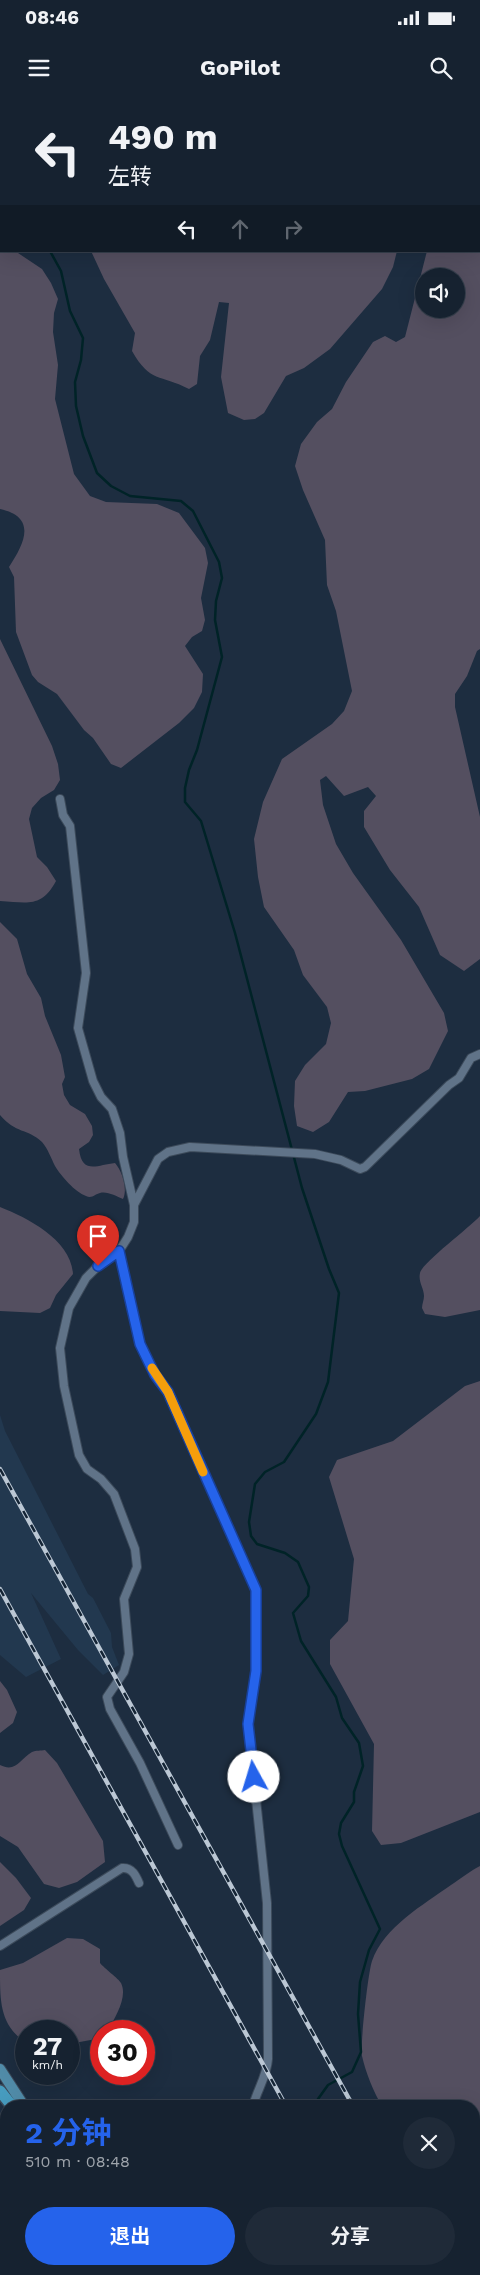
<!DOCTYPE html>
<html lang="zh">
<head>
<meta charset="utf-8">
<style>
  :root { --surface:#162230; --page:#1f2a38; --text:#f1f3f6; --muted:#9ea4ab; --line:#353f4c; --accent:#2563eb }
  body { margin:0; font-family:"Work Sans","Noto Sans SC",sans-serif; background:var(--page); color:var(--text); height:100vh; display:flex; flex-direction:column; font-size:19px; white-space:nowrap }
  * { box-sizing:border-box; margin:0 }
  p { font-size:16px; color:var(--muted) }
  .icon { flex:none; width:28px; height:28px; fill:none; stroke:currentColor; stroke-width:2; stroke-linecap:round; stroke-linejoin:round }
  .map { position:relative; flex:1; overflow:hidden }
  .details { position:absolute; left:0px; top:2000px; width:480px; height:175px; display:flex; flex-direction:column; background:var(--surface); border-radius:20px 20px 0 0; box-shadow:0 5px 20px #0002,0 0 0 1px var(--line) }
  .details>* { flex:none }
  .guide { position:absolute; left:0px; top:0px; width:480px; height:152px; box-shadow:0 5px 20px #0002,0 0 0 1px var(--line); background:#162230; color:var(--text); overflow:hidden }
  .buttons { position:absolute; left:415px; top:168px; display:grid; gap:10px }
  .buttons a { display:grid; place-items:center; width:50px; height:50px; border-radius:50%; background:var(--surface); box-shadow:0 5px 20px #0002,0 0 0 1px var(--line); font-size:25px }
  .speed { position:absolute; left:15px; top:1920px; display:flex; gap:10px; font-size:25px; font-weight:700; text-align:center }
  .speed>* { display:grid; place-content:center; width:65px; height:65px; border-radius:50%; background:var(--surface); box-shadow:0 5px 20px #0002,0 0 0 1px var(--line); line-height:1 }
  .speed small { font-size:12px; font-weight:400 }
  .speed .limit { border:8px solid #d22; background:#fff; color:#111 }
  .pin { position:absolute; display:grid; place-items:center; width:42px; height:42px; color:#fff; margin:-51px -21px; border-radius:50% 50% 50% 0; rotate:-45deg; box-shadow:0 0 5px #0007 }
  .pin .icon { rotate:45deg }
  .me { position:absolute; width:55px; margin:-28px; rotate:354deg; stroke-linejoin:round; filter:drop-shadow(0 0 4px #0008) }
  .turn { display:flex; align-items:center; gap:18px; height:105px; padding:0 25px; font-size:22px }
  .turn .icon { width:65px; height:65px; stroke-width:2.5 }
  .turn b { display:block; font-size:35px; line-height:42px }
  .lanes { display:flex; align-items:center; height:48px; padding:0 25px; background:#0003; justify-content:center; gap:25px; direction:ltr }
  .lanes .off { opacity:.35 }
  .round { display:grid; place-items:center; flex:none; width:52px; height:52px; border-radius:26px; background:var(--page) }
  .overview { display:flex; align-items:center; justify-content:space-between; height:85px; padding:0 25px }
  h1 { font-size:30px; font-weight:700; line-height:38px; color:var(--accent) }
  .action { display:flex; gap:10px; margin-top:auto; padding:10px 25px }
  .action a { flex:1; height:58px; border-radius:30px; background:var(--accent); color:#fff; font-size:20px; font-weight:700; line-height:58px; text-align:center }
  .action a+a { background:var(--page); color:var(--text) }
  .status { display:flex; justify-content:space-between; align-items:center; height:35px; padding:0 25px; background:var(--surface); direction:ltr }
  .status svg { height:14px; fill:currentColor }
  header { display:flex; justify-content:space-between; align-items:center; height:65px; padding:0 25px; background:var(--surface); font-size:22px; font-weight:700 }
  .map>svg:first-child { display:block }
</style>
</head>
<body>
<div class="status"><b>08:46</b><svg viewBox="0 0 49 12"><path d="M0 12V9h3v3zM5 12V6h3v6zM10 12V3h3v9zM15 12V0h3v12zM26 1h20v11H26zM47 4h2v5h-2z"/></svg></div>
<header><svg class="icon" aria-label="menu" viewBox="0 0 24 24"><path d="M4 6h16M4 12h16M4 18h16"/></svg>GoPilot<svg class="icon" aria-label="search" viewBox="0 0 24 24"><circle cx="10" cy="10" r="6"/><path d="M15 15l6 6"/></svg></header>
<div class="map">
<svg width="480" height="2175" viewBox="0 0 480 2175">
  <rect width="100%" height="100%" fill="#1d2d40"/>
  <!-- built -->
  <path fill="#22384f" d="M0,1315l5,16 83,163 5,4 18,35 1,14 7,18 -16,10 -25,-25 -47,-57 30,66 -35,18 -26,-22z"/>
  <!-- green -->
  <path fill="#544f60" fill-rule="evenodd" d="M472,0h8v549l-3,2 -10,25 -12,18v13l25,110v142l-16,12 -24,-16 -21,-48 -29,-37 -26,-43v-16l12,-15 -8,-9 -24,9 -18,-20 -6,4 3,25 13,39 17,29 48,67 43,73 4,18 -19,38 -17,10 -47,12 -17,1 -19,30 -16,10 -16,-6 -3,-20 1,-25 10,-16 21,-21 5,-21 -4,-16 -24,-32 -9,-25 -30,-43 -6,-30 -4,-38 9,-37 19,-43 50,-35 12,-13 8,-20 -16,-80 -9,-26 -2,-45 -22,-50 -8,-24 6,-22 16,-22 15,-13 14,-27 27,-40 12,-6 11,6 9,-5 22,-86h52v-150zM424,176h32v33h-32z
    M0,132l1,19h14l27,18 9,14 7,16 -4,14 -1,19 5,33 -3,34 19,75 16,22 16,6 51,2 22,9 26,35 3,15 -7,35 4,22 -3,11 -10,6 -7,9 18,28 -1,18 -8,16 -15,15 -58,45 -10,-4 -18,-26 -9,-8 -27,-36 -19,-12 -6,-7 -16,-43 -2,-55 -5,-10c16,-24 28,-50 -9,-58z
    M91,151h306l-4,16 -11,22 -52,60 -26,19 -18,8 -22,37 -9,6 -11,1 -16,-7 -7,-36 8,-74 -10,-1 -9,38 -10,16 -3,28 -8,5c-29,-15 -39,-6 -57,-38l3,-18 -31,-54z
    M0,539l52,107 6,18 2,16 -6,10 -13,8 -9,10 -3,11 8,38 10,10 9,14c-15,28 -30,21 -56,20z
    M0,822l17,17 10,35 14,24 4,18 16,39 4,22 -3,7 2,11 6,10 15,9 7,12 1,9 -4,7 -10,7c3,26 18,16 36,14 7,8 13,26 8,36 -7,-3 -16,-8 -23,-6 -5,1 -8,6 -14,3 -11,-4 -25,-20 -31,-30 -4,-8 -7,-17 -13,-24 -15,-14 -26,-8 -42,-27z
    M0,1107c28,11 71,33 73,67l-17,21 -6,13 -10,5 -40,-2z
    M480,1116v94l-35,7 -20,-3 -3,-6c0,-4 2,-8 2,-12 0,-8 -6,-14 -4,-23 2,-10 49,-45 60,-57z
    M480,1281v431l-79,31 -20,2 -9,-14 2,-87 -44,-80v-24l18,-19 6,-62 -25,-82 8,-17 56,-19 72,-55z
    M0,1581l7,9 10,22 -4,11 -13,10z
    M45,1650l12,13 46,78 2,21 -28,20 -18,6 -15,-4 -26,-37 -18,-11v-71c16,8 20,-6 32,-13 4,-2 9,-1 13,-2z
    M0,1762l16,16 15,20 -7,12 -24,16z
    M480,1766v351l-6,-5v-106h-92c-9,-15 -16,-33 -20,-50 -2,-11 6,-83 10,-95 12,-34 51,-56 79,-76 9,-6 19,-14 29,-19z
    M67,1838l16,1 17,10v14c4,5 19,16 21,20 7,14 -6,34 -12,46l-8,2v4l-5,4 -27,5v-13h-43v12c-26,-18 -26,-41 -26,-73l23,-7z
    M0,2055l6,14v100h24l3,6h-33z"/>
  <g fill="none" stroke-linecap="round" stroke-linejoin="round">
    <!-- stream -->
    <path stroke="#002327" stroke-width="2.5" d="M42,0l1,1
      M50,151l11,20 9,40 13,27 -2,22 -6,22 1,24 7,30 14,37 14,13 19,10 51,5 12,10 26,51 3,16 -6,23 -1,19 7,37 -25,93 -8,20 -4,18v14l16,19 34,112 67,255 27,81 10,24 -11,89 -12,32 -32,48 -19,10 -10,12 -6,38 2,14 6,8 28,9 13,9 11,25 -1,9 -15,17 8,28 35,56 6,21 17,25 4,23 -9,26v10l-13,21 -2,11 3,12 38,83 -11,21 -9,32 -2,32 3,38 -9,20 -24,13 -10,14 4,7
      M275,2175v-6"/>
    <!-- minor casing -->
    <g stroke="#3c4a5a" stroke-width="10">
      <path id="minor" d="M60,699l3,16 7,11 16,147 -8,55 15,53 8,16 11,12 8,24 3,24 11,48
        M119,1151l21,93 15,31 13,17 88,198v81l-8,53 19,179 1,156c-1,17 -11,31 -15,47
        M178,1745l-38,-82 -30,-54 -3,-12 17,-25 5,-18 -5,-55 13,-32 -2,-18 -21,-55 -13,-15 -14,-10 -8,-14 -15,-69 -4,-38 9,-40 17,-30 12,-12 21,-15 9,-14 6,-15v-17l24,-46 10,-7 22,-5 125,7 26,6 19,9 5,-2 84,-82 10,-7 12,-20 9,-4
        M0,1846l122,-78c10,-1 14,8 17,15
        M215,2175l1,-6"/>
    </g>
    <!-- major casing -->
    <g stroke="#3c4a5a" stroke-width="12">
      <path id="major" d="M0,1969l24,37
        M130,2169l3,6"/>
    </g>
    <!-- highway casing -->
    <g stroke="#3c4a5a" stroke-width="14">
      <path id="highway" d="M0,1991l12,15
        M0,2021l6,9
        M79,2169l2,6
        M97,2169l1,6"/>
    </g>
    <!-- minor -->
    <use href="#minor" stroke="#607388" stroke-width="8"/>
    <!-- major -->
    <use href="#major" stroke="#518ca9" stroke-width="10"/>
    <!-- highway -->
    <use href="#highway" stroke="#479cbf" stroke-width="11"/>
    <!-- rail casing -->
    <g stroke="#bbc7d4" stroke-width="4.5">
      <path id="rail" d="M0,1369l353,637
        M0,1489l286,517
        M370,2169l4,6
        M432,2169l3,6
        M441,2169l3,6"/>
    </g>
    <!-- rail -->
    <use href="#rail" stroke="#142435" stroke-width="2.5" stroke-dasharray="8" stroke-linecap="butt"/>
  </g>
  <g fill="none" stroke-linecap="round" stroke-linejoin="round">
    <!-- route casing -->
    <g stroke="#184099" stroke-width="12">
      <path id="route" d="M98,1166l21,-15 21,93 15,31 13,17 88,198v81l-8,53 6,53"/>
    </g>
    <!-- route -->
    <use href="#route" stroke="#2563eb" stroke-width="9"/>
    <!-- slow -->
    <path stroke="#f59e0b" stroke-width="9" d="M152,1268l16,24 35,80"/>
  </g>
</svg>
<div class="buttons">
<a><svg class="icon" aria-label="sound" viewBox="0 0 24 24"><path d="M4 9h4l5-4v14l-5-4H4zM17 9q2 3 0 6"/></svg></a>
</div>
<div class="speed"><div>27<small>km/h</small></div><div class="limit">30</div></div>
<div class="pin" style="left:98px;top:1166px;background:#d93025"><svg class="icon" aria-label="arrive" viewBox="0 0 24 24"><path d="M6 21V4h12l-3 4 3 4H6"/></svg></div>
<svg class="me" style="left:254px;top:1677px" viewBox="-20 -20 40 40"><circle r="19" fill="#fff"/><path d="M0-13L10 11 0 6-10 11z" fill="#2563eb"/></svg>
<div class="guide">
<div class="turn"><svg class="icon" aria-label="left" viewBox="0 0 24 24"><path d="M17 20v-9H6M10 6l-5 5 5 5"/></svg><div><b>490 m</b>左转</div></div>
<div class="lanes"><svg class="icon" aria-label="left" viewBox="0 0 24 24"><path d="M17 20v-9H6M10 6l-5 5 5 5"/></svg><svg class="icon off" aria-label="ahead" viewBox="0 0 24 24"><path d="M12 20V5M6 11l6-6 6 6"/></svg><svg class="icon off" aria-label="right" viewBox="0 0 24 24"><path d="M7 20v-9h11M14 6l5 5-5 5"/></svg></div>
</div>
<section class="details">
<div class="overview"><div><h1>2 分钟</h1><p>510 m · 08:48</p></div><a class="round"><svg class="icon" aria-label="close" viewBox="0 0 24 24"><path d="M6 6l12 12M18 6L6 18"/></svg></a></div>
<div class="action"><a>退出</a><a>分享</a></div>
</section>
</div>
</body>
</html>
